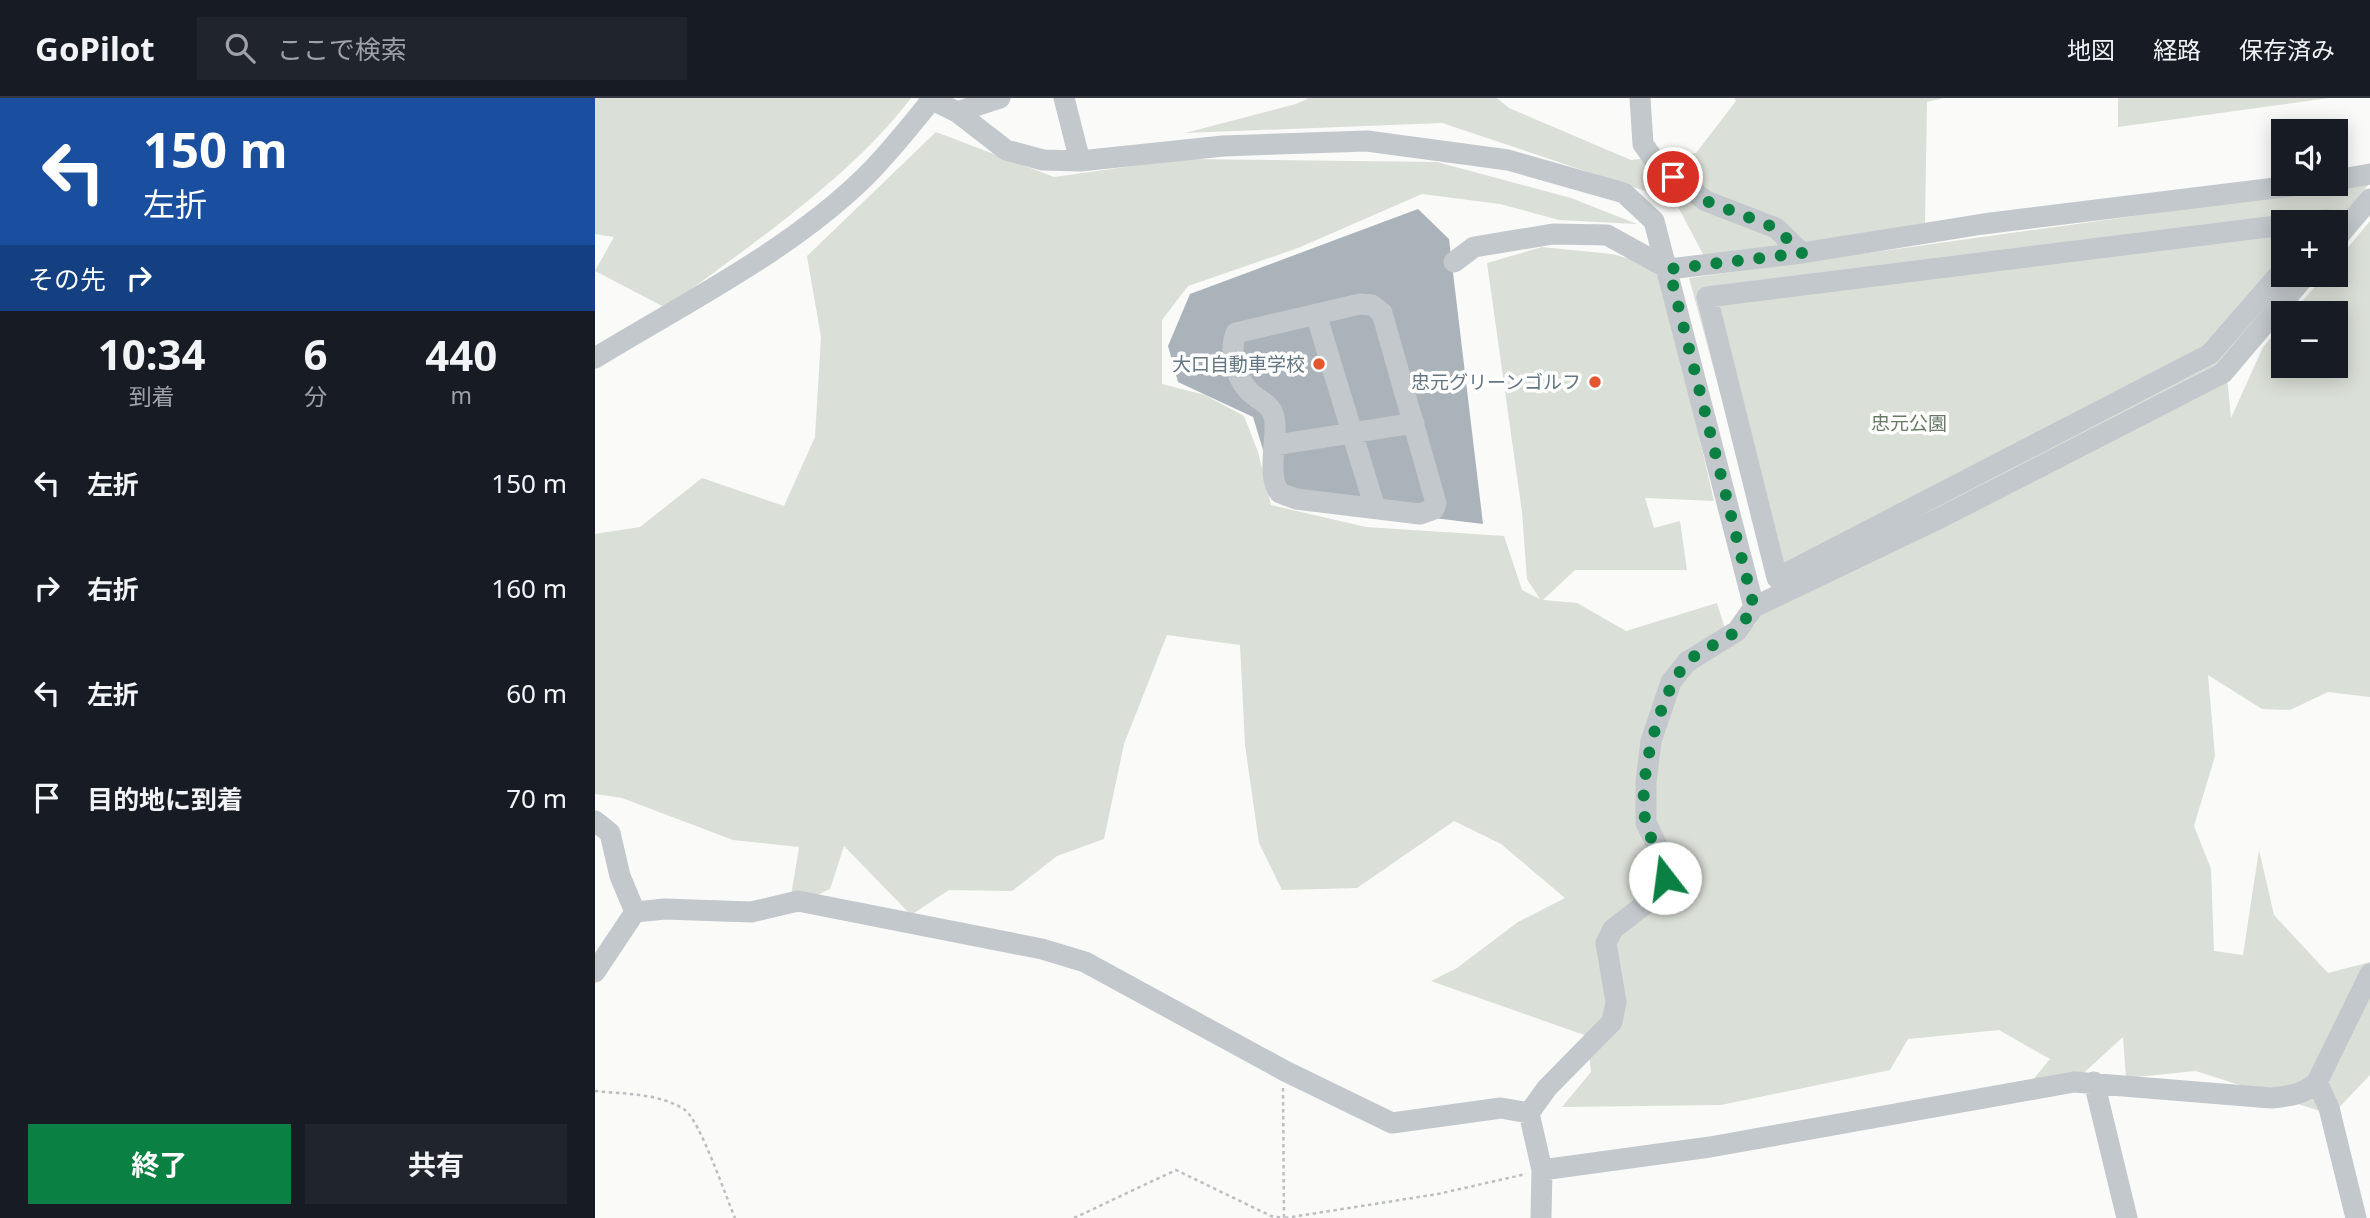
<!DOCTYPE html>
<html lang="ja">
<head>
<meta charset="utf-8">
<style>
  :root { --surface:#171b24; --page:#20242c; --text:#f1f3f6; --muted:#9ea1a6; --line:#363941; --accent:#0b8043 }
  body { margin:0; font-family:"Noto Sans","Noto Sans JP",sans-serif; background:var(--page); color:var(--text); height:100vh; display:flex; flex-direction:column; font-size:26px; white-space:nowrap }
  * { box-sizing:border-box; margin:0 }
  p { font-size:23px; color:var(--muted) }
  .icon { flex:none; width:38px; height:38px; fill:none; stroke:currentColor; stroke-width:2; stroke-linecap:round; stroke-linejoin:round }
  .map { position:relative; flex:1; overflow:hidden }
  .side { display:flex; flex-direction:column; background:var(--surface); width:595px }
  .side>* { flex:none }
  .top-card { background:#1a4fa0; color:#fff; overflow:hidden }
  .tools { position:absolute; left:1676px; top:21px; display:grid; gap:14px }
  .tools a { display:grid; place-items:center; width:77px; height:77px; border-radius:0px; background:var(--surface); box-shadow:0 4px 18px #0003; font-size:35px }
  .pin { position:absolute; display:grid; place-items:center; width:60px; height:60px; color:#fff; margin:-30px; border:4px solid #fff; border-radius:50%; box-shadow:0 2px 7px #0007 }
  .me { position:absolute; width:77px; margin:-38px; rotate:345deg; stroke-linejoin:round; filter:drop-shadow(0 0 5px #0008) }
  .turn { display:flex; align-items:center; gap:24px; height:147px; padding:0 28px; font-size:32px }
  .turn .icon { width:91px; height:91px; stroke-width:2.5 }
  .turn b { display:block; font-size:49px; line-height:60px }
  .then { display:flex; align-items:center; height:66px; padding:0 28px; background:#0003; gap:14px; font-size:26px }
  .eta { display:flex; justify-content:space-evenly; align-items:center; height:119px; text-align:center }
  .eta b { font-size:42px; font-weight:700; line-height:49px }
  .action { display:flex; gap:14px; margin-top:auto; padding:14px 28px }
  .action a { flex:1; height:80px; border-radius:0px; background:var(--accent); color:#fff; font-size:28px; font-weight:700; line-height:80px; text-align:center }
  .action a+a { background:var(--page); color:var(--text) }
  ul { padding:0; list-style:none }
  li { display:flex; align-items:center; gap:21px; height:105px; padding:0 28px }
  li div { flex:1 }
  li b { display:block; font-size:26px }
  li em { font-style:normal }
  header { display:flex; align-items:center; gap:42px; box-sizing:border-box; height:98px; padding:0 35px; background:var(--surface); border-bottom:2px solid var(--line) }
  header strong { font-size:33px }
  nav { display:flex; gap:38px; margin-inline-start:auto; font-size:24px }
  .search { width:490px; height:63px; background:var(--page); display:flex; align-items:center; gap:18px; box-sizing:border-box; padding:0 24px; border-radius:0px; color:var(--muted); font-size:26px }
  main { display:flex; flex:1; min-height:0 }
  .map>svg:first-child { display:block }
</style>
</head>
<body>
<header>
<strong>GoPilot</strong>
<div class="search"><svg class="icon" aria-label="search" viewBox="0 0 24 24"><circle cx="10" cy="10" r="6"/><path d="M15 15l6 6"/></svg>ここで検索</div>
<nav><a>地図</a><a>経路</a><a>保存済み</a></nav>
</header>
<main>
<section class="side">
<div class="top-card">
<div class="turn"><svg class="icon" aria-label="left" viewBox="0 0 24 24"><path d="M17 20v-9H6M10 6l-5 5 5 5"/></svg><div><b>150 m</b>左折</div></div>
<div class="then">その先<svg class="icon" aria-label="right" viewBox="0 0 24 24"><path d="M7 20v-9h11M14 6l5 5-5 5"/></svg></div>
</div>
<div class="eta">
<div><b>10:34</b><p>到着</p></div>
<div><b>6</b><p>分</p></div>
<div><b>440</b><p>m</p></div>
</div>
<ul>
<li><svg class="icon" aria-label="left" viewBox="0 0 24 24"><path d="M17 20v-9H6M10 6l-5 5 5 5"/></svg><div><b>左折</b></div><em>150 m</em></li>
<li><svg class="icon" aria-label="right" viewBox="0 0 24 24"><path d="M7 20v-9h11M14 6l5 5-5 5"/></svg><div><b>右折</b></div><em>160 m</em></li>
<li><svg class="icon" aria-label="left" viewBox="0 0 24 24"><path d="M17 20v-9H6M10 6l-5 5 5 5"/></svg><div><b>左折</b></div><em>60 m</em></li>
<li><svg class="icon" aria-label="arrive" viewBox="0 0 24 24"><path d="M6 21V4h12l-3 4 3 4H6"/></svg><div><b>目的地に到着</b></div><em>70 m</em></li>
</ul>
<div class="action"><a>終了</a><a>共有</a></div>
</section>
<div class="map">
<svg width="1775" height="1120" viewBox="0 0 1775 1120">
  <rect width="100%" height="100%" fill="#fafaf8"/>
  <!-- green -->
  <path fill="#dadfd7" d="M0,0h316c-61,81 -164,149 -245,210l-71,-37 19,-34 -19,-3z
    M714,0h188l12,10 122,52 65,-7 40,-52 -2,-3h210l-17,4 -2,123 -219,35 -31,-59 -233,-78 -257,10 111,-29z
    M1523,0h211l-211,29z
    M341,34l118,45 129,-18 254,3 134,36 66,26 -78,-4 -59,-16 -78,-10 -124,54 -110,38 -26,34v64l43,11 39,21 14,36 13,53 95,22 138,9 18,54 18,9 -13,-20 -5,-67 -35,-249 55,-16 70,7 48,13 54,234 -69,-3 9,30 26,-7 7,49h-112l-32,30 34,3 49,28 91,-28 11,36 27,-14 17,-42 -83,-305 681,-95 -34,41 -52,-2v53h9l-68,80 6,63 32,-71 21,-24v43h52v-53h-44l33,-38h11v-13l34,-41v476l-42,-5 -38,18 -28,-1 -54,-34 7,81 -21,70 17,43 3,82 29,4 16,-105 15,65 54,58 42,-11v113l-38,40 -136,-44 -70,7 -3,-41 -46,42 -50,8 23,-28 -51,-29 -91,9 -18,31 -169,35 -159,2 29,-35 -4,-36 -156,-55 26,-13 61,-46 47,-24 -64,-54 -47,-23 -97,67 -75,2 -23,-47 -14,-98 -5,-100 -73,-10 -43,109 -20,95 -47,17 -45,35 -63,-1 -38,25 -67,-69 -14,43 -41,19 10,-61 -66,-7 -111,-42 -27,-4v-260l45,-7 62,-49 82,28 31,-69 6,-100 -14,-81z"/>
  <!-- building -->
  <path fill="#aab3b9" d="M823,111l31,30 34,285 -205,-25 -25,-82 -75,-35 -10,-36 22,-52z"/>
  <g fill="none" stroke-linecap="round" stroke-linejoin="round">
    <!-- path -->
    <path stroke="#bbbfc2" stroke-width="2.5" stroke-dasharray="3.5 3.5" stroke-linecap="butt" d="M688,990l1,130
      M0,993c28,3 65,2 90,19 15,11 41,87 50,108
      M479,1120l102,-48 95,46 12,2
      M690,1120l153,-24 88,-20"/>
    <!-- minor -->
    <path stroke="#c3c8cc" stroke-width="21" d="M334,0l28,14 49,38 37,10 37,1 143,-15 144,-5 141,19 116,33 30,28 100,386
      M469,0l16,63
      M1045,0l3,46 14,20 49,37 70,27 26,25
      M362,14l43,-14
      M1741,82l34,-6
      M1710,124l22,-2 -3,2
      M1689,127l-577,72 70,281 433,-224 74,-85
      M1741,141l34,-40
      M859,164l20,-15 79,-13 54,1 62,34 133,-16 181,-29 324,-40
      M765,206l12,1 10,8 54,190 -2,6 -14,5 -124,-15 -16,-6c-13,-15 -4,-49 -5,-69 -1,-22 -16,-21 -28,-35 -12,-14 -18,-39 -11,-56z
      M721,216l59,194
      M0,260c90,-55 196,-108 271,-182 24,-24 46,-52 67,-78
      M681,347l138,-22
      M0,723l15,12 10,43 15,36
      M40,814l30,-3 86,3 47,-11 244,48 43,13 200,109 107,52 109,-15 28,5
      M0,874l40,-60
      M1499,984l33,136
      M1722,984l12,26 27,110
      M947,1072l168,-23 364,-65 197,16c18,-2 32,-3 46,-16l53,-108
      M946,1120l1,-48 -13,-57 18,-25 65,-66 4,-20 -10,-59 7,-14 48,-37 4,-14 -1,-19 -18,-36v-41l5,-41 20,-59 16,-20 50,-31 17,-24 188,-90 281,-144 83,-98"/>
  </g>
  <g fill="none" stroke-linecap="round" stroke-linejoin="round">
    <!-- route -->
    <path stroke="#0b8043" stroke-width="12" stroke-dasharray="0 21.6" d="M1070,780c-2,-24 -14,-34 -19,-55 -10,-39 13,-128 39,-158 12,-15 34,-21 49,-32 8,-7 14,-18 20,-26l-85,-338 133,-16 -26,-25 -70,-27 -33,-24"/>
  </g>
  <!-- markers -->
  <g fill="#e4572e" stroke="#fff" stroke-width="2.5">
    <circle cx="724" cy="266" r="7"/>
    <circle cx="1000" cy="284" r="7"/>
  </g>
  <g text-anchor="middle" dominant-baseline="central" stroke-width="7" stroke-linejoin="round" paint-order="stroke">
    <!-- poi labels -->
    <g font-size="19" fill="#657683" stroke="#fff" text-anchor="end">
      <text x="710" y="266">大口自動車学校</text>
      <text x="986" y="284">忠元グリーンゴルフ</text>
    </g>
    <!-- park labels -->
    <g font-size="19" fill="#687a64" stroke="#fff">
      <text x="1314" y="325">忠元公園</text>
    </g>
  </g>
</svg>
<div class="tools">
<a><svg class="icon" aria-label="sound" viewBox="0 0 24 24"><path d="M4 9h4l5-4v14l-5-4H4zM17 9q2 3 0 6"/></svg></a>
<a>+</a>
<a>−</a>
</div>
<div class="pin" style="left:1078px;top:79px;background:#d93025"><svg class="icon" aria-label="arrive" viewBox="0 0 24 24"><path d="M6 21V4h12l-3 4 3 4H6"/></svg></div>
<svg class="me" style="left:1070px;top:780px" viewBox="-20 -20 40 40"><circle r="19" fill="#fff"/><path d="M0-13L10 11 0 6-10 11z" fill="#0b8043"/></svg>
</div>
</main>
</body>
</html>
